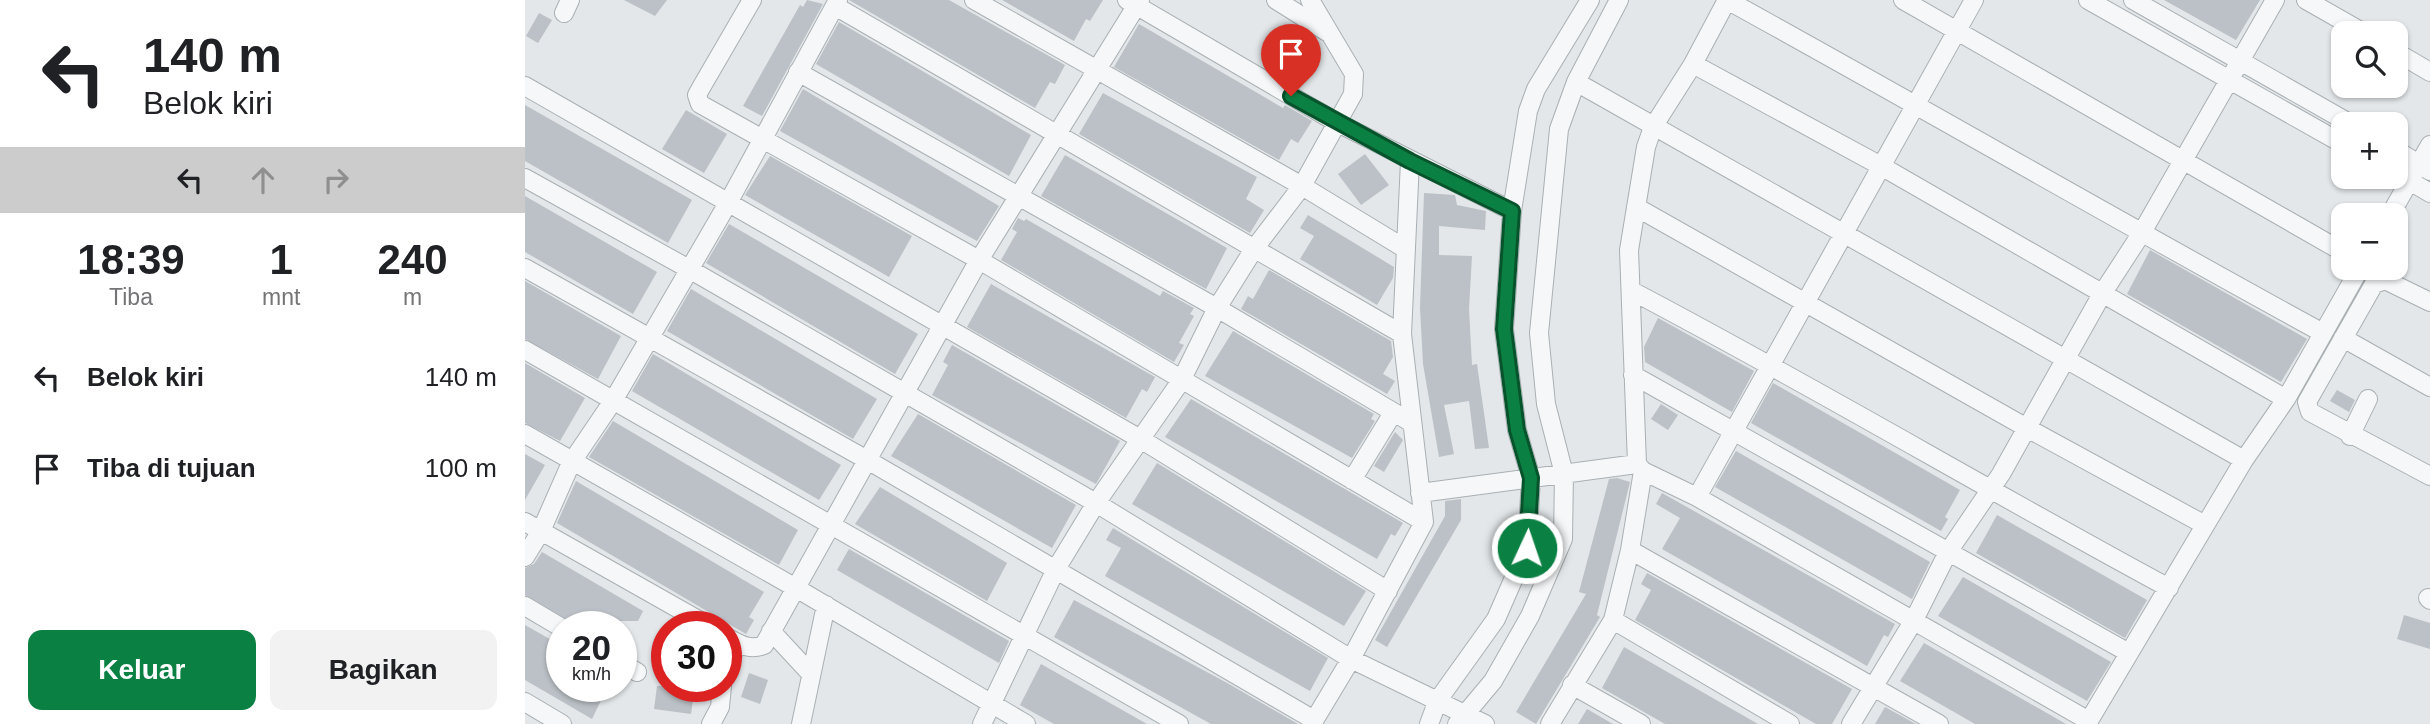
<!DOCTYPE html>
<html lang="id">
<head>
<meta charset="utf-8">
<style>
  :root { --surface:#fff; --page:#f2f2f2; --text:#202124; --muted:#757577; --accent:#0b8043 }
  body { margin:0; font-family:Arial,sans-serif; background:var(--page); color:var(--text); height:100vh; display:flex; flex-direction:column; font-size:26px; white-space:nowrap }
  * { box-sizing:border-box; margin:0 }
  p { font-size:23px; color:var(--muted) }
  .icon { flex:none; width:38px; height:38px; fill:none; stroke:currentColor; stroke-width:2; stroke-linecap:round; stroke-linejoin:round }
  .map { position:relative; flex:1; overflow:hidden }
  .drawer { display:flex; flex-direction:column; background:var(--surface); width:525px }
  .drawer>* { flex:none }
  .banner { background:#fff; color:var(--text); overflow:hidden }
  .controls { position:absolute; left:1806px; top:21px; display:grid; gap:14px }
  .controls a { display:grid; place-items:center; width:77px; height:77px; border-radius:14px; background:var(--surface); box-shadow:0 2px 5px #0004; font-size:35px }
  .speed { position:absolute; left:21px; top:611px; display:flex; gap:14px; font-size:35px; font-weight:700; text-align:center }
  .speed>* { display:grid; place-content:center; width:91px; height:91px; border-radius:50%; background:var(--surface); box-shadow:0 2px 5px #0004; line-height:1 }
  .speed small { font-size:18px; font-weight:400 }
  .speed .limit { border:10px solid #d22; background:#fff; color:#111 }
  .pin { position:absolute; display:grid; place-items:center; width:60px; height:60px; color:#fff; margin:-72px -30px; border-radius:50% 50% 50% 0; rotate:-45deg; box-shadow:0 0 7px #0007 }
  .pin .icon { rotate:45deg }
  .me { position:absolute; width:77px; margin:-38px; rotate:3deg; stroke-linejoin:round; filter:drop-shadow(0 0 5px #0008) }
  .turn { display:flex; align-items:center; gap:24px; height:147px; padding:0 28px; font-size:32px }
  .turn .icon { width:91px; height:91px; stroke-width:2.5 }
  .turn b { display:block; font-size:49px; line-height:60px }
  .lanes { display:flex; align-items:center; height:66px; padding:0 28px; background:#0003; justify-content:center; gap:35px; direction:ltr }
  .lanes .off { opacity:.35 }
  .eta { display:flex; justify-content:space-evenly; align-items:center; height:119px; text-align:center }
  .eta b { font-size:42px; font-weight:700; line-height:49px }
  .primary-button { display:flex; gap:14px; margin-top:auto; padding:14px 28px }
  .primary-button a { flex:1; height:80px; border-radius:14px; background:var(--accent); color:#fff; font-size:28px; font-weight:700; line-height:80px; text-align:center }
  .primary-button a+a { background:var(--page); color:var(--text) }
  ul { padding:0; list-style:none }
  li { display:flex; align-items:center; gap:21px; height:91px; padding:0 28px }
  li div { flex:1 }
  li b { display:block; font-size:26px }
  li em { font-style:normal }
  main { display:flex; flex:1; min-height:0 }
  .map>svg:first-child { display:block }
</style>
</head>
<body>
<main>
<section class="drawer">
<div class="banner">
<div class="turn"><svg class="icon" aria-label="left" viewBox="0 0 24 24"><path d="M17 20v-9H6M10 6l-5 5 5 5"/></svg><div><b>140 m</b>Belok kiri</div></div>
<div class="lanes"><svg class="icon" aria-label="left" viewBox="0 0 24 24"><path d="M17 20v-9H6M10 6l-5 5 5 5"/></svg><svg class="icon off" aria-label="ahead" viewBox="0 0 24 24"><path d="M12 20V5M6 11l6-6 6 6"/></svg><svg class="icon off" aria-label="right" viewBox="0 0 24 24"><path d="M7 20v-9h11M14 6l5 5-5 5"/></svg></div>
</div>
<div class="eta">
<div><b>18:39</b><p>Tiba</p></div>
<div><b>1</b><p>mnt</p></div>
<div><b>240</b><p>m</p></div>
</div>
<ul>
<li><svg class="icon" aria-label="left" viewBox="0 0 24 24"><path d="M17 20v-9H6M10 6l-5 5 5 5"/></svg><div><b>Belok kiri</b></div><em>140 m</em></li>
<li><svg class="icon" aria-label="arrive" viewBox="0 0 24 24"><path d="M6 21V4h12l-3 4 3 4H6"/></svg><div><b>Tiba di tujuan</b></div><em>100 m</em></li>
</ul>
<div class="primary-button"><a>Keluar</a><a>Bagikan</a></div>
</section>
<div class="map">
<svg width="1905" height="724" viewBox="0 0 1905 724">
  <rect width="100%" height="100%" fill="#e3e7e9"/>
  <!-- building -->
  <path fill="#bbc1c6" d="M99,0h43l-12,16z
    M282,0l16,4 -61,112 -19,-10 57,-101 3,2z
    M324,0h100l116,65 -10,19 -5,-2 -15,26z
    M477,0h101l-13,21 -4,-2 -12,22z
    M1639,0h96l-24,40z
    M14,13l13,7 -14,23 -12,-7z
    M314,22l192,113 -22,41 -193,-112z
    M614,24l144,84 2,-3 27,16 -14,22 -7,-4 -12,21 -165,-93z
    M278,89l196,117 -22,35 -197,-110z
    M578,93l154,84 -11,22 18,11 -14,23 -171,-99z
    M0,105l167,95 -24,43 -143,-82z
    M161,110l41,24 -23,39 -42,-24z
    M840,154l24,31 -28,20 -23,-31z
    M540,155l162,93 -21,41 -165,-93z
    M245,156l142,80 -23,41 -144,-82z
    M899,193l31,2 2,10 29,6 -1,19 -46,-4v29l33,1 -3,53 3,56 5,-1 12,84 -14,1 -6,-48 -25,4 10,49 -15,3 -16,-93 -3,-56z
    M0,196l132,76 -24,42 -108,-62z
    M783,215l86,52 -1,11 -16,27 -77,-46 14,-23 -14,-8z
    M493,218l6,3 2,-2 134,77 3,-5 31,17 -4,6 4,2 -15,27 5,2 -10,17 -173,-102 16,-28 -5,-3z
    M204,224l189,110 -23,40 -189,-111z
    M1625,250l157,89 -26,43 -154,-88z
    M744,270l122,71 2,16 -10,17 12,7 -8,13 -146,-85 7,-13 5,3z
    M0,281l96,55 -23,43 -73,-40z
    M466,284l164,93 -8,15 -5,-3 -16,29 -159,-91z
    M166,289l186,110 -24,40 -186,-108z
    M1133,318l96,53 -22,41 -87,-50 -1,-15z
    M708,331l141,83 -3,5 4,2 -23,37 -147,-82z
    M427,345l168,96 -24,43 -164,-89 16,-30 -5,-3z
    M128,354l188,111 -22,35 -187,-109z
    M0,363l60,35 -25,43 -35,-18z
    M1248,383l187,107 -15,27 3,2 -7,12 -190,-108z
    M1812,390l18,10 -6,12 -19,-11z
    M666,399l212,124 -8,13 -4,-2 -14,25 -212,-122z
    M1136,404l17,11 -10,15 -17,-11z
    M393,414l158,91 -24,43 -161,-92z
    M88,421l185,109 -19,35 -190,-108z
    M870,432l8,8 -19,32 -10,-6z
    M1211,451l194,111 -18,37 -197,-112z
    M0,454l20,11 -20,35z
    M632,463l209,128 -22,35 -212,-122z
    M1092,478l13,4 -33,133 3,2 -64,107 -20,-12 70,-118 -7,-2 30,-113z
    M51,481l188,111 -15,25 5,3 -8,14 -189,-111z
    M355,487l127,76 -20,38 -132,-77z
    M1137,493l233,131 -7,13 -4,-2 -17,31 -205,-117 18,-31 -24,-14z
    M936,499v21l-74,127 -12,-7 70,-124v-15z
    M1472,515l150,85 -22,38 -149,-85z
    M588,528l215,130 -18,33 -205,-115 16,-28 -15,-8z
    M324,549l160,92 -10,22 -162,-93z
    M17,552l101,59 -5,10h-36l10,5h-35l-52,-31v-27l9,-4z
    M1122,573l205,116 -20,35h-16l-181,-104 16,-30 -10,-6z
    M1438,577l148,85 -24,39 -149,-85z
    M549,600l155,84 69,40h-87l-157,-87z
    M1879,615l26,8v26l-33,-10z
    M0,625l37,21v40h46l-16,33 -67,-39z
    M1399,643l142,81h-91l-75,-43z
    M1099,647l134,77h-93l-63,-36z
    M516,664l106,60h-93l-34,-19z
    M224,673l19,7 -8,24 -19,-7z
    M132,686h38l-4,28 -37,-5z
    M1360,707l31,17h-41z
    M1062,709l26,15h-35z"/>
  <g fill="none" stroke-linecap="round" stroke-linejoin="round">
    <!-- minor casing -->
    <g stroke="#a9afb3" stroke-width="20">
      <path id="minor" d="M227,0l-50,86 -5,9 3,9 279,156 445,262
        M449,0l328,186 102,62
        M602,0l209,122 176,89
        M751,0l51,32
        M1202,0c200,110 396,224 596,333
        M1378,0l440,252
        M1563,0l255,144
        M1608,0l218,124
        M1781,0l58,33
        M310,6l567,328
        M39,13l6,-13
        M1871,52l34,20
        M1168,64l188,102 405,233
        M273,72l419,236 195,115
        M1051,82l668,378
        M0,86l617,354 246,151
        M1871,150l34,21
        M1871,173l34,20
        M0,178l164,91 407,234 255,156 134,65
        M1111,207l391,221 178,97
        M1865,215l40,-70
        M0,268l344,193 445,259
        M1107,291c181,95 357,200 537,297
        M1905,302l-45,-22 -11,4 -67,118 3,10 120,64
        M1818,338l87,49
        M0,350l654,374
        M1108,375l496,278
        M0,434l271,154 230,136
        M1825,436l18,-37
        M1118,471l54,26 392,224
        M827,480l41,-67
        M895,493l217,-29
        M1172,497l277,-497
        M0,522l184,104
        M1105,550l309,174
        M0,557l16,-26 30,-68 42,-62 115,-198 110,-203
        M1903,598l2,2
        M0,606l37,22
        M1088,620l177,104
        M246,631l39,42
        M201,637c14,7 23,14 38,8l215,-385 161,-260
        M96,663l16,9
        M201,668l12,-25
        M1047,685l69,39
        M0,702l37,22
        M186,724l9,-17 2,-21
        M276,724l25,-119
        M457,724l74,-155 40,-66 85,-122 36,-73 37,-59 48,-63 51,-92 1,-20 -44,-74
        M787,724l39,-65 73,-137 -22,-188 8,-173
        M904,724l9,-24 58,-81 31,-71 4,-70 -14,-48 -13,-101 8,-118 16,-100 8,-22 54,-89
        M932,724l36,-43 37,-65 33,-77 1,-65 -18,-70 -7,-71 20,-204 17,-47 43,-82
        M1025,724l63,-104 17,-70 13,-79 -6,-7 -8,-214 17,-103 7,-20 40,-63 34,-64
        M1326,724l63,-104 34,-68 53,-78 101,-180 39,-60 134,-234
        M1562,724l157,-264 42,-61 74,-131"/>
    </g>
    <!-- minor -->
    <use href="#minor" stroke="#f5f7f8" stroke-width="18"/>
  </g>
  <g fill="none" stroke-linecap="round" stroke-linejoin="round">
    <!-- route casing -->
    <g stroke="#07532c" stroke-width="18">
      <path id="route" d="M766,96l119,65 102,50 -8,118 13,101 14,48 -4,70"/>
    </g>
    <!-- route -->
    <use href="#route" stroke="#0b8043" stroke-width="12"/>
  </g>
</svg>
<div class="controls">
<a><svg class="icon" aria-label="search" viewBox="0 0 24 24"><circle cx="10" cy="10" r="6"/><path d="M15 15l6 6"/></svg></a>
<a>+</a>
<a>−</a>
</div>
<div class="speed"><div>20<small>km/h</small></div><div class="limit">30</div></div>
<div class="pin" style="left:766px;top:96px;background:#d93025"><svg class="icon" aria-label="arrive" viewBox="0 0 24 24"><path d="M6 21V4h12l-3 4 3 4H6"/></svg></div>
<svg class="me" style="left:1002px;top:548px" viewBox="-20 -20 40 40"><circle r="17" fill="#0b8043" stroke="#fff" stroke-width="3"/><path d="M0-11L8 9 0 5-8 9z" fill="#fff"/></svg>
</div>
</main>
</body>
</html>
